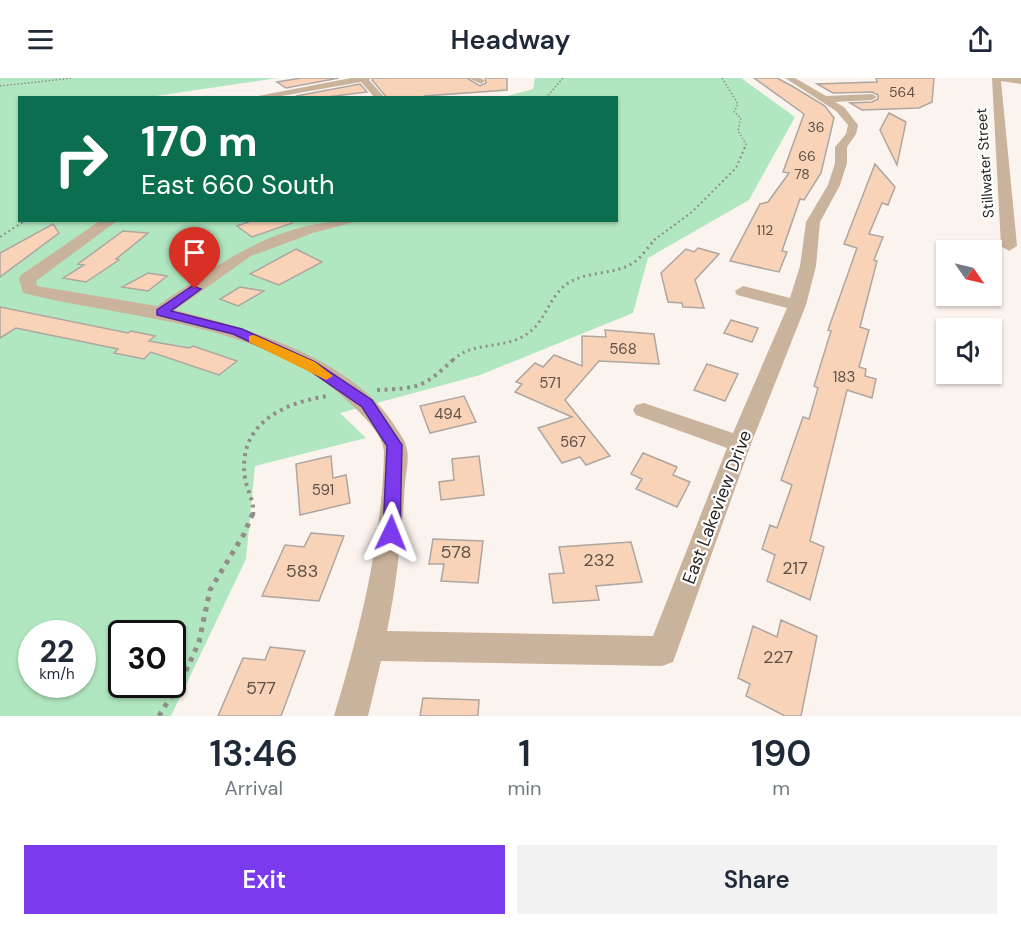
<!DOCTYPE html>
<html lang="en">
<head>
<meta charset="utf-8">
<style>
  :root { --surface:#fff; --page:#f2f2f3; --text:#1f2937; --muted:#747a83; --accent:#7c3aed }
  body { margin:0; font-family:"DM Sans",sans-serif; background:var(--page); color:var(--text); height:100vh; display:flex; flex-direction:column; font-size:22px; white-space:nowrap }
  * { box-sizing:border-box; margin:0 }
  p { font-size:20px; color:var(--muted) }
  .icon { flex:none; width:33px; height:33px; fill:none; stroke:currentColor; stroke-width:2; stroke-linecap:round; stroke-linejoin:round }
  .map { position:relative; height:638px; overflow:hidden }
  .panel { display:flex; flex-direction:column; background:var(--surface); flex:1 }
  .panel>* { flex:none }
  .guide { position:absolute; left:18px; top:18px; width:600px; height:126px; border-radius:0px; box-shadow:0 2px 4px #0004; background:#0b6e4f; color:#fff; overflow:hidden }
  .needle { width:39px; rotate:124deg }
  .buttons { position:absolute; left:936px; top:162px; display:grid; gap:12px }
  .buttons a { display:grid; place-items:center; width:66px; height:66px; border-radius:0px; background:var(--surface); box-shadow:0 2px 4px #0004; font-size:30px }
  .speed { position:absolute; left:18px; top:542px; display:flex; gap:12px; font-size:30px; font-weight:700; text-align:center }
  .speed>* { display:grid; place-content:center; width:78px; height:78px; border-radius:50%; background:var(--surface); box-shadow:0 2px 4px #0004; line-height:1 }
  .speed small { font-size:15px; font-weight:400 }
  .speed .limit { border:3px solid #111; border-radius:9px; background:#fff; color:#111 }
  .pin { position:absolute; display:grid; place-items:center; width:51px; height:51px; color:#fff; margin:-62px -26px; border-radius:50% 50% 50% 0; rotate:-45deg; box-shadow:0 0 6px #0007 }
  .pin .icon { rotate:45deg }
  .me { position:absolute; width:66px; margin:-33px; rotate:2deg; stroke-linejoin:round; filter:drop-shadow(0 0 4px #0008) }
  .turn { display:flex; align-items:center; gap:21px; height:126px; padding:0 24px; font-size:27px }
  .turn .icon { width:78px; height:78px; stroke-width:2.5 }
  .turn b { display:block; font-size:42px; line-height:51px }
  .eta { display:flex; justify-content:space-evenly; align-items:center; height:102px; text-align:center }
  .eta b { font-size:36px; font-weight:600; line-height:42px }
  .cta { display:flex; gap:12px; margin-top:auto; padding:12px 24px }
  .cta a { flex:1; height:69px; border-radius:0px; background:var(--accent); color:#fff; font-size:24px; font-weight:600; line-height:69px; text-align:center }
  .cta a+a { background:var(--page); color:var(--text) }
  header { display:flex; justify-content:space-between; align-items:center; height:78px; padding:0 24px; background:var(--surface); font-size:27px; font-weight:600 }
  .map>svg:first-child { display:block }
</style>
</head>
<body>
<header><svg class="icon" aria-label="menu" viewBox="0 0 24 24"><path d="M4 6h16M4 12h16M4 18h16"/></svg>Headway<svg class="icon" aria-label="share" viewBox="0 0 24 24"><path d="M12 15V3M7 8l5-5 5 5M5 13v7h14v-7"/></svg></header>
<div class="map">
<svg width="1021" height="638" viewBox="0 0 1021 638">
  <rect width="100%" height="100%" fill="#fbf3ed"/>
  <!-- green -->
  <path fill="#b1e7c0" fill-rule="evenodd" d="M0,0h278l-129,19 -129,1v122h596v-122l-113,-1 30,-8 2,-11h206l54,39 -46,83 -101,58 -15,55 -153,62 -140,38 26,25 -111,28 -9,93 -75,157h-171zM32,555h50v51h-50zM122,555h50v51h-50z"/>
  <!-- building -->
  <path fill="#f9d3b8" stroke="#aea6a0" stroke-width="1.5" d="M301,0h38l-53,10 -9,-6z
    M373,0h94l13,8 6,-3 -1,-5h22v12l-82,6 2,2h-40l-15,-18z
    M754,0h23l15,8 33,20 9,12 -13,55 -17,27 -4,-1 -18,52 5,1 -8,20 -49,-11 30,-57 8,-2 21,-29 -6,-1 21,-58z
    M876,0h58l-2,24 -13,6 -57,2 -12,-7 22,-1 6,-3v-4l-6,-3 -39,1 -16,-9 60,-2z
    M360,6l7,8 -48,6 -23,-2z
    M889,35l17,9 -9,43 -17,-35z
    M875,86l20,23 -7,18 -6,-2 -13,31 14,3 -9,23 3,1 -17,66 9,3 -10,37 7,2 -1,7 11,3 -4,19 -25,-8 -37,151 14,6 -14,53 -43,-19 8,-26 -13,-6 8,-24 7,3 15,-43 -11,-5 22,-63 6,2 9,-31 -4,-2 17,-55 -3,-1 29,-82 -13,-4z
    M254,142h37l1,3 -40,14 -15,-11z
    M53,146l6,9 -59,44v-24z
    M123,153l25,2 -32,26 3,1 -33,22 -23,-4 21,-13 -6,-1z
    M698,170l21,6 -24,26 9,28 -21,-1 -1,-4 -14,-1 -7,-29 25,-24 8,3z
    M296,171l26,13 -43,23 -29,-11z
    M148,195l19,3 -19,15 -26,-4z
    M240,209l24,4 -26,15 -18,-7z
    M0,229l128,26 3,-2 24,5 -6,5 40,7 4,-2 44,15 -18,14 -68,-23 -7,7 -30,-6 4,-4 -102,-21 -16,10z
    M731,242l27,8 -6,14 -28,-9z
    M605,252l49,4 5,30 -60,-3 -34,39 45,56 -24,9 -6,-8 -18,6 -24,-35 34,-11 -57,-25 7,-8 -6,-2 19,-19 8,4 11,-12 28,11v-30l24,1z
    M707,286l31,10 -13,27 -31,-11z
    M464,318l12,26 -46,11 -10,-27z
    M643,375l34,14 -4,8 17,7 -13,25 -41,-18 6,-10 -11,-5z
    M331,378l2,22 13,-3 4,28 -50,12 -4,-51z
    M479,378l5,39 -43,5 -2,-18 15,-2 -2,-21z
    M311,455l33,3 -25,65 -57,-5 23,-51 19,2z
    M433,461l50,2 -5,42 -37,-2 3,-17h-15z
    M631,464l11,40 -46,4 3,14 -46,3 -4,-29 15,-1 -5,-26z
    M781,542l36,16 -16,80h-16l-39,-20 4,-12 -12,-6 15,-52 24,11z
    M270,569l35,4 -24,65h-63l25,-58 22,2z
    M423,620l56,2 -1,16h-58z"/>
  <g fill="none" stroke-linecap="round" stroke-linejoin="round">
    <!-- path-far4 -->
    <path stroke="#928d88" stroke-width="1.5" stroke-dasharray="1.5 2" stroke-linecap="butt" d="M722,0l16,26 -4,8 7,6 -3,13 8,13 -2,5
      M0,8l73,-8
      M546,20l17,-20"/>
    <!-- path-far3 -->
    <path stroke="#928d88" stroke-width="2" stroke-dasharray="2 3" stroke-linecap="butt" d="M0,159l26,-17
      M654,162l38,-28 44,-44 9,-21"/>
    <!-- path-far2 -->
    <path stroke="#928d88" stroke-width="3" stroke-dasharray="2 4" stroke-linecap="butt" d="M453,282c17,-17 44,-12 65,-21 27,-12 27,-35 45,-52 19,-17 50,-11 70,-24 8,-5 16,-17 22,-24"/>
    <!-- path-far1 -->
    <path stroke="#928d88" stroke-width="4" stroke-dasharray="3 4.5" stroke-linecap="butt" d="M377,312c43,-2 46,-2 78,-32
      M253,437c2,-13 -6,-24 -8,-37 -8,-54 38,-75 82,-82"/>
    <!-- path -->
    <path stroke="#928d88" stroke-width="5" stroke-dasharray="4.5 6" stroke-linecap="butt" d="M159,638l25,-41 15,-33 11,-52 34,-56 9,-21"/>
    <!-- minor -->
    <path fill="#cab39c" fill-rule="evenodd" d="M351,0h20l-2,2 16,18h-10l-14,-16 -91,16h-23z
      M469,0h12l4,3 -4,3z
      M785,0h10l31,18 46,-2 5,3 -5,3 -37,2 9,5 14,18 -2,9 -9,13v16l-7,22 -20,37 -4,44 -10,39 -55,139 -74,207 -4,11 -11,4 -281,-5 -13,55h-34c25,-82 49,-179 50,-265 -2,-16 -16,-30 -27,-41 -87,-89 -221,-89 -334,-117l-4,-14 2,-4 80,-55h17l-82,61 1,5 120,20c69,-46 118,-86 205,-86l-49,13 -62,23 -76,54c72,18 174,47 218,113 4,7 11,15 13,23 4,12 0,25 -1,37 -3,50 -8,99 -18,148l266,5 74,-188 -91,-33 -3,-5 3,-5 8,-2 89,30 54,-125 -50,-13 -2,-4 8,-5 47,12 10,-32 6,-44 22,-37 7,-22v-16l11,-13 2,-9 -12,-14z
      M992,0h29v6l-20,-3 16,165 -8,5 -8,-5z"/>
  </g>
  <!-- route -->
  <path fill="#7c3aed" stroke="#51269a" stroke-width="1.5" d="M192,208l9,3 -30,22 71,18 73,33 57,38 30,45 -2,88 -3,5h-12l-2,-5 4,-87 -25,-39 -56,-39 -73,-34 -76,-19v-5z"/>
  <!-- slow -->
  <path fill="#f59e0b" d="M254,257l61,27 18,14 -7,4 -77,-38v-6z"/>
  <g text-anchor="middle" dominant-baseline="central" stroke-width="4.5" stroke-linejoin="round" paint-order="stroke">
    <!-- far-number labels -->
    <g font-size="14" fill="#5d5148">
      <text x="902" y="14">564</text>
      <text x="816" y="49">36</text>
      <text x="807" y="78">66</text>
      <text x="802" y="96">78</text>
      <text x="765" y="152">112</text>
    </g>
    <!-- far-street labels -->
    <g font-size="15" fill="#292623" stroke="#fff">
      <text transform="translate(985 85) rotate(-94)">Stillwater Street</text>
    </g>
    <!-- number labels -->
    <g font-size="15" fill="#5d5148">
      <text x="623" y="271">568</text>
      <text x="844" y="299">183</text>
      <text x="550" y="305">571</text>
      <text x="448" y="336">494</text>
      <text x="573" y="364">567</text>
      <text x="323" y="412">591</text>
    </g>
    <!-- street labels -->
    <g font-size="18" fill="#292623" stroke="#fff">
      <text transform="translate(717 429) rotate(-69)">East Lakeview Drive</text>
    </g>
    <!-- near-number labels -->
    <g font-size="18" fill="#5d5148">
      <text x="456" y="474">578</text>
      <text x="599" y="482">232</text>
      <text x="795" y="490">217</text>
      <text x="302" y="493">583</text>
      <text x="778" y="579">227</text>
      <text x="261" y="610">577</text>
    </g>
  </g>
</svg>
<div class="buttons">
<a><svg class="needle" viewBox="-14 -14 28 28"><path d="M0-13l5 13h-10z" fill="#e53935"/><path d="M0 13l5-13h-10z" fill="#747a83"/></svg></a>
<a><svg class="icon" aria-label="sound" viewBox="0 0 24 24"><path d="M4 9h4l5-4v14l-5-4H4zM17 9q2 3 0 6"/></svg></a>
</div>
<div class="speed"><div>22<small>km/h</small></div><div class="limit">30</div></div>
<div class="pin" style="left:195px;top:211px;background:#d93025"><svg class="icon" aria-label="arrive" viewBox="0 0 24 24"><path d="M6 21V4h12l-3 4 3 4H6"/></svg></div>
<svg class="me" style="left:391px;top:455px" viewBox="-20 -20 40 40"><path d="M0-17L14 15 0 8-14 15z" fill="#7c3aed" stroke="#fff" stroke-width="4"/></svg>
<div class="guide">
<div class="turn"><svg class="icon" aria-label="right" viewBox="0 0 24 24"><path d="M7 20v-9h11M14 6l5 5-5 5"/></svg><div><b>170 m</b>East 660 South</div></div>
</div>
</div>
<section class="panel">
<div class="eta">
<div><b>13:46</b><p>Arrival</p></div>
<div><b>1</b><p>min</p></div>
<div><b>190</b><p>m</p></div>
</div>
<div class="cta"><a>Exit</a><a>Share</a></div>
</section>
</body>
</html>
